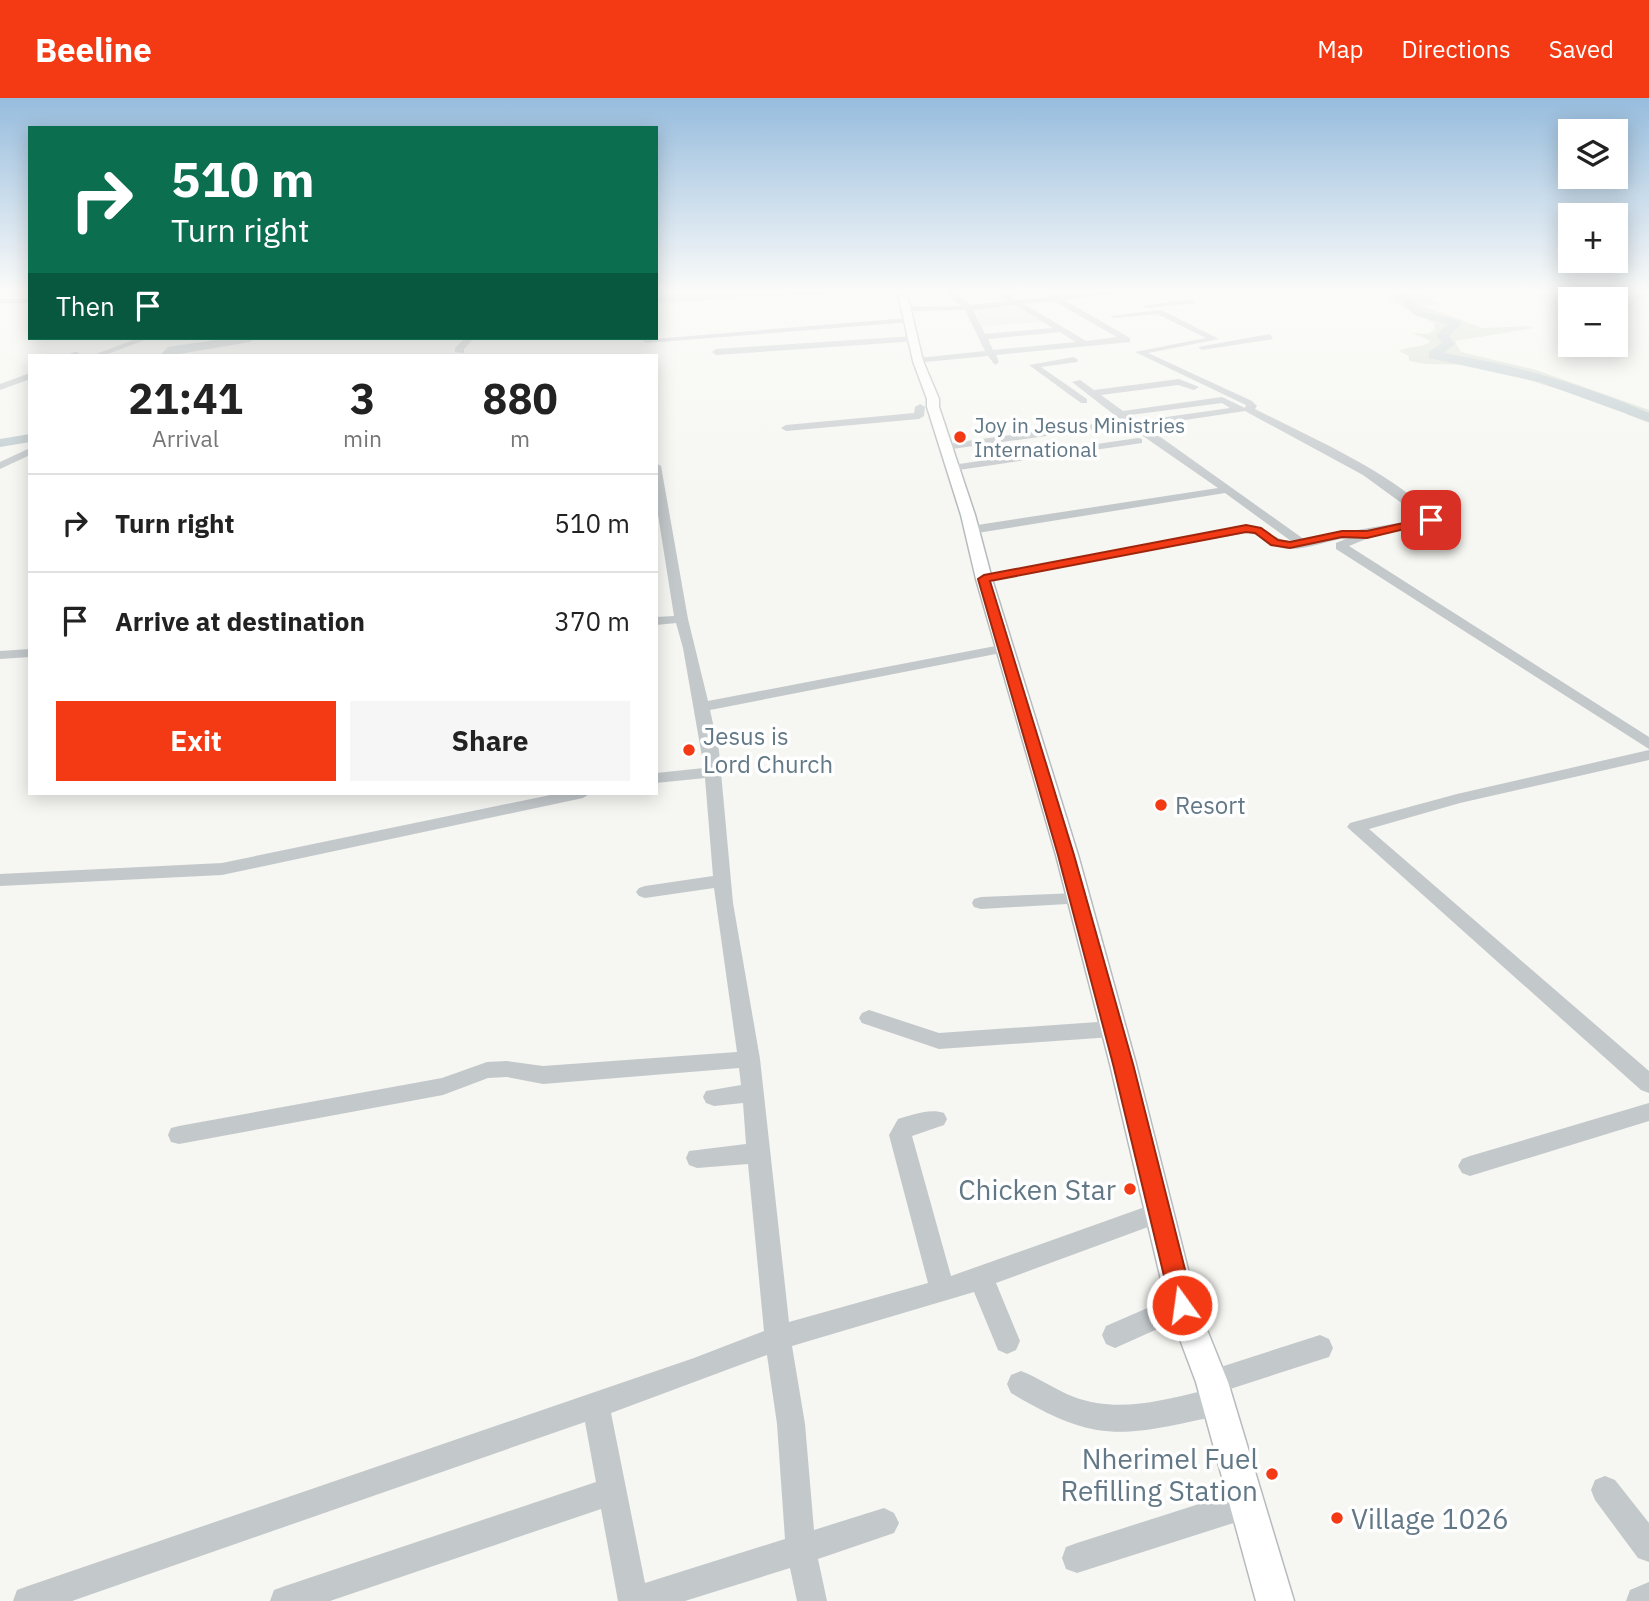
<!DOCTYPE html>
<html lang="en">
<head>
<meta charset="utf-8">
<style>
  :root { --surface:#fff; --page:#f6f6f6; --text:#222; --muted:#767676; --line:#e0e0e0; --accent:#f33a14 }
  body { margin:0; font-family:"IBM Plex Sans",sans-serif; background:var(--page); color:var(--text); height:100vh; display:flex; flex-direction:column; font-size:26px; white-space:nowrap }
  * { box-sizing:border-box; margin:0 }
  p { font-size:23px; color:var(--muted) }
  .icon { flex:none; width:38px; height:38px; fill:none; stroke:currentColor; stroke-width:2; stroke-linecap:round; stroke-linejoin:round }
  .map { position:relative; flex:1; overflow:hidden }
  .details { position:absolute; left:28px; top:256px; width:630px; height:441px; display:flex; flex-direction:column; background:var(--surface); border-radius:0px; box-shadow:0 4px 18px #0003 }
  .details>* { flex:none }
  .top-card { position:absolute; left:28px; top:28px; width:630px; height:214px; border-radius:0px; box-shadow:0 4px 18px #0003; background:#0b6e4f; color:#fff; overflow:hidden }
  .fabs { position:absolute; left:1558px; top:21px; display:grid; gap:14px }
  .fabs a { display:grid; place-items:center; width:70px; height:70px; border-radius:0px; background:var(--surface); box-shadow:0 4px 18px #0003; font-size:35px }
  .pin { position:absolute; display:grid; place-items:center; width:60px; height:60px; color:#fff; margin:-30px; border-radius:14px; box-shadow:0 4px 10px #0006 }
  .me { position:absolute; width:77px; margin:-38px; rotate:346deg; stroke-linejoin:round; filter:drop-shadow(0 0 5px #0008) }
  .turn { display:flex; align-items:center; gap:24px; height:147px; padding:0 28px; font-size:32px }
  .turn .icon { width:91px; height:91px; stroke-width:2.5 }
  .turn b { display:block; font-size:49px; line-height:60px }
  .then { display:flex; align-items:center; height:66px; padding:0 28px; background:#0003; gap:14px; font-size:26px }
  .eta { display:flex; justify-content:space-evenly; align-items:center; height:119px; text-align:center }
  .eta b { font-size:42px; font-weight:700; line-height:49px }
  .action { display:flex; gap:14px; margin-top:auto; padding:14px 28px }
  .action a { flex:1; height:80px; border-radius:0px; background:var(--accent); color:#fff; font-size:28px; font-weight:700; line-height:80px; text-align:center }
  .action a+a { background:var(--page); color:var(--text) }
  ul { padding:0; list-style:none }
  li { display:flex; align-items:center; gap:21px; height:98px; padding:0 28px; border-top:2px solid var(--line) }
  li div { flex:1 }
  li b { display:block; font-size:26px }
  li em { font-style:normal }
  header { display:flex; align-items:center; gap:42px; box-sizing:border-box; height:98px; padding:0 35px; background:var(--accent); color:#fff }
  header strong { font-size:33px }
  nav { display:flex; gap:38px; margin-inline-start:auto; font-size:24px }
  .map>svg:first-child { display:block }
</style>
</head>
<body>
<header>
<strong>Beeline</strong>
<nav><a>Map</a><a>Directions</a><a>Saved</a></nav>
</header>
<div class="map">
<svg width="1649" height="1503" viewBox="0 0 1649 1503">
  <rect width="100%" height="100%" fill="#f6f6f2"/>
  <!-- built -->
  <path fill="#e7e7e5" d="M1015,207l29,17 -62,4 -8,-17z"/>
  <!-- green -->
  <path fill="#d7ded2" d="M656,191h234v1l-234,13z
    M1385,191h25l31,15 -17,2 58,22 47,-2 4,2 -78,13 6,11 75,18 113,40v13l-23,-9 2,-3 -147,-46 -56,-1 -16,-3v-5l-10,-5c11,-6 22,-2 32,-10l-19,-8 17,1 6,-5 -1,-6 -43,-22 -5,-4 7,-3z"/>
  <g fill="none" stroke-linecap="round" stroke-linejoin="round">
    <!-- river -->
    <path fill="#bcc9cd" fill-rule="evenodd" d="M1390,191h11l21,22 39,10v4l-12,11 6,8 -11,9c70,12 139,31 205,60v9l-110,-40 -110,-24v-6l13,-9 -6,-8 12,-11 -34,-9z
      M229,240h27l-6,4 -77,13h-13l8,-8z
      M30,336v8l-30,5v-8z"/>
    <!-- major casing -->
    <g stroke="#b6bbbe" stroke-width="3">
      <path id="major" d="M897,191h9l17,72 16,38v8l36,108 17,64 86,276 58,209 61,241 31,77 66,219h-38l-60,-219 -29,-77 -57,-241 -54,-209 -80,-276 -15,-64 -34,-108v-8l-14,-38z"/>
    </g>
    <!-- minor -->
    <path fill="#c3c8cb" fill-rule="evenodd" d="M941,191h8l21,16 38,-4 -19,-12h9l19,11 31,-3 -12,-8h9l12,7 84,-7 -77,11 66,38v4l-134,13 3,7 -4,3 -7,-9 -73,7v-4l3,-1 67,-7 -20,-41 -59,1 -4,-2 4,-2 55,-1zM1054,203l63,36 -31,4 -62,-37zM1015,207l38,23 -68,6 -12,-24zM1060,234l16,10 -83,8 -5,-11z
      M0,201h30v4h-30z
      M1192,201l3,4 -48,5 -4,-2z
      M1161,212l58,29 -71,14 104,48 5,5 -2,3c56,29 140,64 182,111l-66,17 -22,9 300,191v12l-313,-200v-6l12,-5c-20,2 -40,12 -61,11 -16,-2 -26,-16 -41,-16l-266,49v-6l4,-1 262,-50c18,1 29,16 45,16l-66,-48 -254,41 -6,-4 6,-4 247,-38 -88,-61 -58,-45 8,-2 14,10 85,-11 20,8 -5,3 -16,-5 -77,10 22,16 99,-14 23,11 1,-3 -111,-53 71,-14 -49,-24 -43,4 -4,-2zM1222,305l8,5 -92,13 -8,-6zM1245,313l118,64 59,43c-41,9 -77,13 -117,22l-160,-114z
      M908,220l3,4 -265,21 -4,-3z
      M1270,236l3,5 -71,11 -4,-3z
      M914,238l3,5 -201,14 -4,-3 4,-3z
      M139,240h11l-45,17h-12z
      M465,240h9l-10,11v4l-9,-1v-4z
      M77,254l4,3h-11l1,-2z
      M1074,259l4,3 -1,2 -36,5 46,32v4h-6l-52,-38z
      M30,275v6l-30,11v-6z
      M920,306l5,3 -1,9 -5,3 -133,12 -5,-3 5,-3 128,-12 1,-6z
      M1114,323l5,3 -1,2 -173,24 -5,-3 5,-3z
      M1138,340l4,1v4l-190,28 -5,-3 5,-3z
      M30,350v7l-30,14v-7z
      M656,365l5,3 27,153 20,82 298,-57 7,4 -7,4 -296,58 9,41 14,152 27,156 29,263 139,-39 -39,-148 9,-16c14,-4 32,-11 46,-6l3,6 -3,6 -32,11 39,140 208,-74 8,4 4,7 -4,7 -171,63 24,58 -4,9 -9,4 -9,-4 -24,-58 -182,54 13,78 9,106 70,-22 10,5 5,10 -5,10 -76,26 9,42h-30l-7,-33 -105,33h-67l-17,-92 -271,92h-60l4,-11 11,-4 311,-104 -11,-60 -513,179h-59l4,-11 11,-4 666,-228 70,-27 -16,-167 -51,4 -8,-3 -3,-7 3,-7 57,-7 -3,-41 -29,3 -8,-3 -3,-6 3,-6 35,-6 -2,-17 -196,16 -36,-7 -19,1 -45,17 -264,49 -8,-2 -3,-7 3,-7 8,-2 263,-48 45,-16 20,-1 36,5 194,-14 -23,-164 -69,10 -6,-2 -3,-4 3,-4 6,-2 68,-10 -8,-98 -49,5v-10l48,-5 -21,-120 -7,-25 -20,2v-8l18,-1 -18,-114zM767,1257l10,69 8,115 -140,44 -34,-170z
      M30,551v8l-30,2v-8z
      M1649,652v10l-189,43 -91,26 280,242v22l-8,-3 -294,-263 3,-4 107,-29z
      M560,695h31l-8,5 -361,77 -222,11v-12l222,-11z
      M1078,795l6,2 3,4 -3,4 -103,6 -7,-2 -2,-4 2,-4 7,-2z
      M869,912l70,23 173,-12 7,2 3,6 -3,6 -7,2 -173,12 -77,-26 -3,-5 3,-5z
      M1649,1005v18l-179,55 -8,-3 -4,-7 4,-7 8,-3z
      M1182,1195l9,3 4,9 -4,9 -76,34 -9,-4 -4,-9 4,-9z
      M1320,1237l9,4 4,9 -4,9 -105,34 7,11 -4,10 -10,4c-94,20 -119,29 -206,-23l-4,-9 4,-9 10,-4c18,7 35,19 53,26 43,16 86,4 128,-6l-3,-9 3,-9z
      M1605,1378l10,4 34,43v39l-11,-4 -43,-58 -4,-10 4,-10z
      M1246,1391l10,5 5,10 -5,10 -10,5 -169,54 -11,-4 -4,-11 4,-11 11,-4z
      M1649,1484v19h-23l4,-11z"/>
    <!-- major -->
    <use href="#major" fill="#fff" fill-rule="evenodd"/>
  </g>
  <!-- sky -->
  <linearGradient id="sky" x2="0" y2="1"><stop stop-color="#96bcdd"/><stop offset="0.48" stop-color="#fbfbf9"/><stop offset="1" stop-color="#fbfbf9" stop-opacity="0"/></linearGradient>
  <rect width="1649" height="401" fill="url(#sky)"/>
  <!-- route -->
  <path fill="#f33a14" stroke="#9e260d" stroke-width="2" d="M1431,419l3,1v4l-67,16 -25,-1 -52,11 -19,-3 -16,-12 -9,-1 -256,49 84,274 59,209 61,241 -3,7 -9,4 -8,-4 -3,-7 -58,-241 -55,-209 -80,-276 6,-4 262,-50 15,3 17,12 12,2 52,-11h25z"/>
  <!-- markers -->
  <g fill="#f33a14" stroke="#fff" stroke-width="2.5">
    <circle cx="960" cy="339" r="7"/>
    <circle cx="689" cy="652" r="7"/>
    <circle cx="1161" cy="707" r="7"/>
    <circle cx="1130" cy="1091" r="7"/>
    <circle cx="1272" cy="1376" r="7"/>
    <circle cx="1337" cy="1420" r="7"/>
  </g>
  <g text-anchor="middle" dominant-baseline="central" stroke-width="7" stroke-linejoin="round" paint-order="stroke">
    <!-- far-poi labels -->
    <g font-size="21" fill="#627886" stroke="#fff" text-anchor="start">
      <text x="974" y="327">Joy in Jesus Ministries<tspan x="974" dy="24">International</tspan></text>
    </g>
    <!-- poi labels -->
    <g font-size="24" fill="#627886" stroke="#fff" text-anchor="start">
      <text x="703" y="638">Jesus is<tspan x="703" dy="28">Lord Church</tspan></text>
      <text x="1175" y="707">Resort</text>
    </g>
    <!-- near-poi labels -->
    <g font-size="28" fill="#627886" stroke="#fff" text-anchor="end">
      <text x="1116" y="1091">Chicken Star</text>
      <text x="1258" y="1360">Nherimel Fuel<tspan x="1258" dy="32">Refilling Station</tspan></text>
      <text x="1351" y="1420" text-anchor="start">Village 1026</text>
    </g>
  </g>
</svg>
<div class="fabs">
<a><svg class="icon" aria-label="layers" viewBox="0 0 24 24"><path d="M12 4l9 5-9 5-9-5zM3 14l9 5 9-5"/></svg></a>
<a>+</a>
<a>−</a>
</div>
<div class="pin" style="left:1431px;top:422px;background:#d93025"><svg class="icon" aria-label="arrive" viewBox="0 0 24 24"><path d="M6 21V4h12l-3 4 3 4H6"/></svg></div>
<svg class="me" style="left:1182px;top:1207px" viewBox="-20 -20 40 40"><circle r="17" fill="#f33a14" stroke="#fff" stroke-width="3"/><path d="M0-11L8 9 0 5-8 9z" fill="#fff"/></svg>
<div class="top-card">
<div class="turn"><svg class="icon" aria-label="right" viewBox="0 0 24 24"><path d="M7 20v-9h11M14 6l5 5-5 5"/></svg><div><b>510 m</b>Turn right</div></div>
<div class="then">Then<svg class="icon" aria-label="arrive" viewBox="0 0 24 24"><path d="M6 21V4h12l-3 4 3 4H6"/></svg></div>
</div>
<section class="details">
<div class="eta">
<div><b>21:41</b><p>Arrival</p></div>
<div><b>3</b><p>min</p></div>
<div><b>880</b><p>m</p></div>
</div>
<ul>
<li><svg class="icon" aria-label="right" viewBox="0 0 24 24"><path d="M7 20v-9h11M14 6l5 5-5 5"/></svg><div><b>Turn right</b></div><em>510 m</em></li>
<li><svg class="icon" aria-label="arrive" viewBox="0 0 24 24"><path d="M6 21V4h12l-3 4 3 4H6"/></svg><div><b>Arrive at destination</b></div><em>370 m</em></li>
</ul>
<div class="action"><a>Exit</a><a>Share</a></div>
</section>
</div>
</body>
</html>
